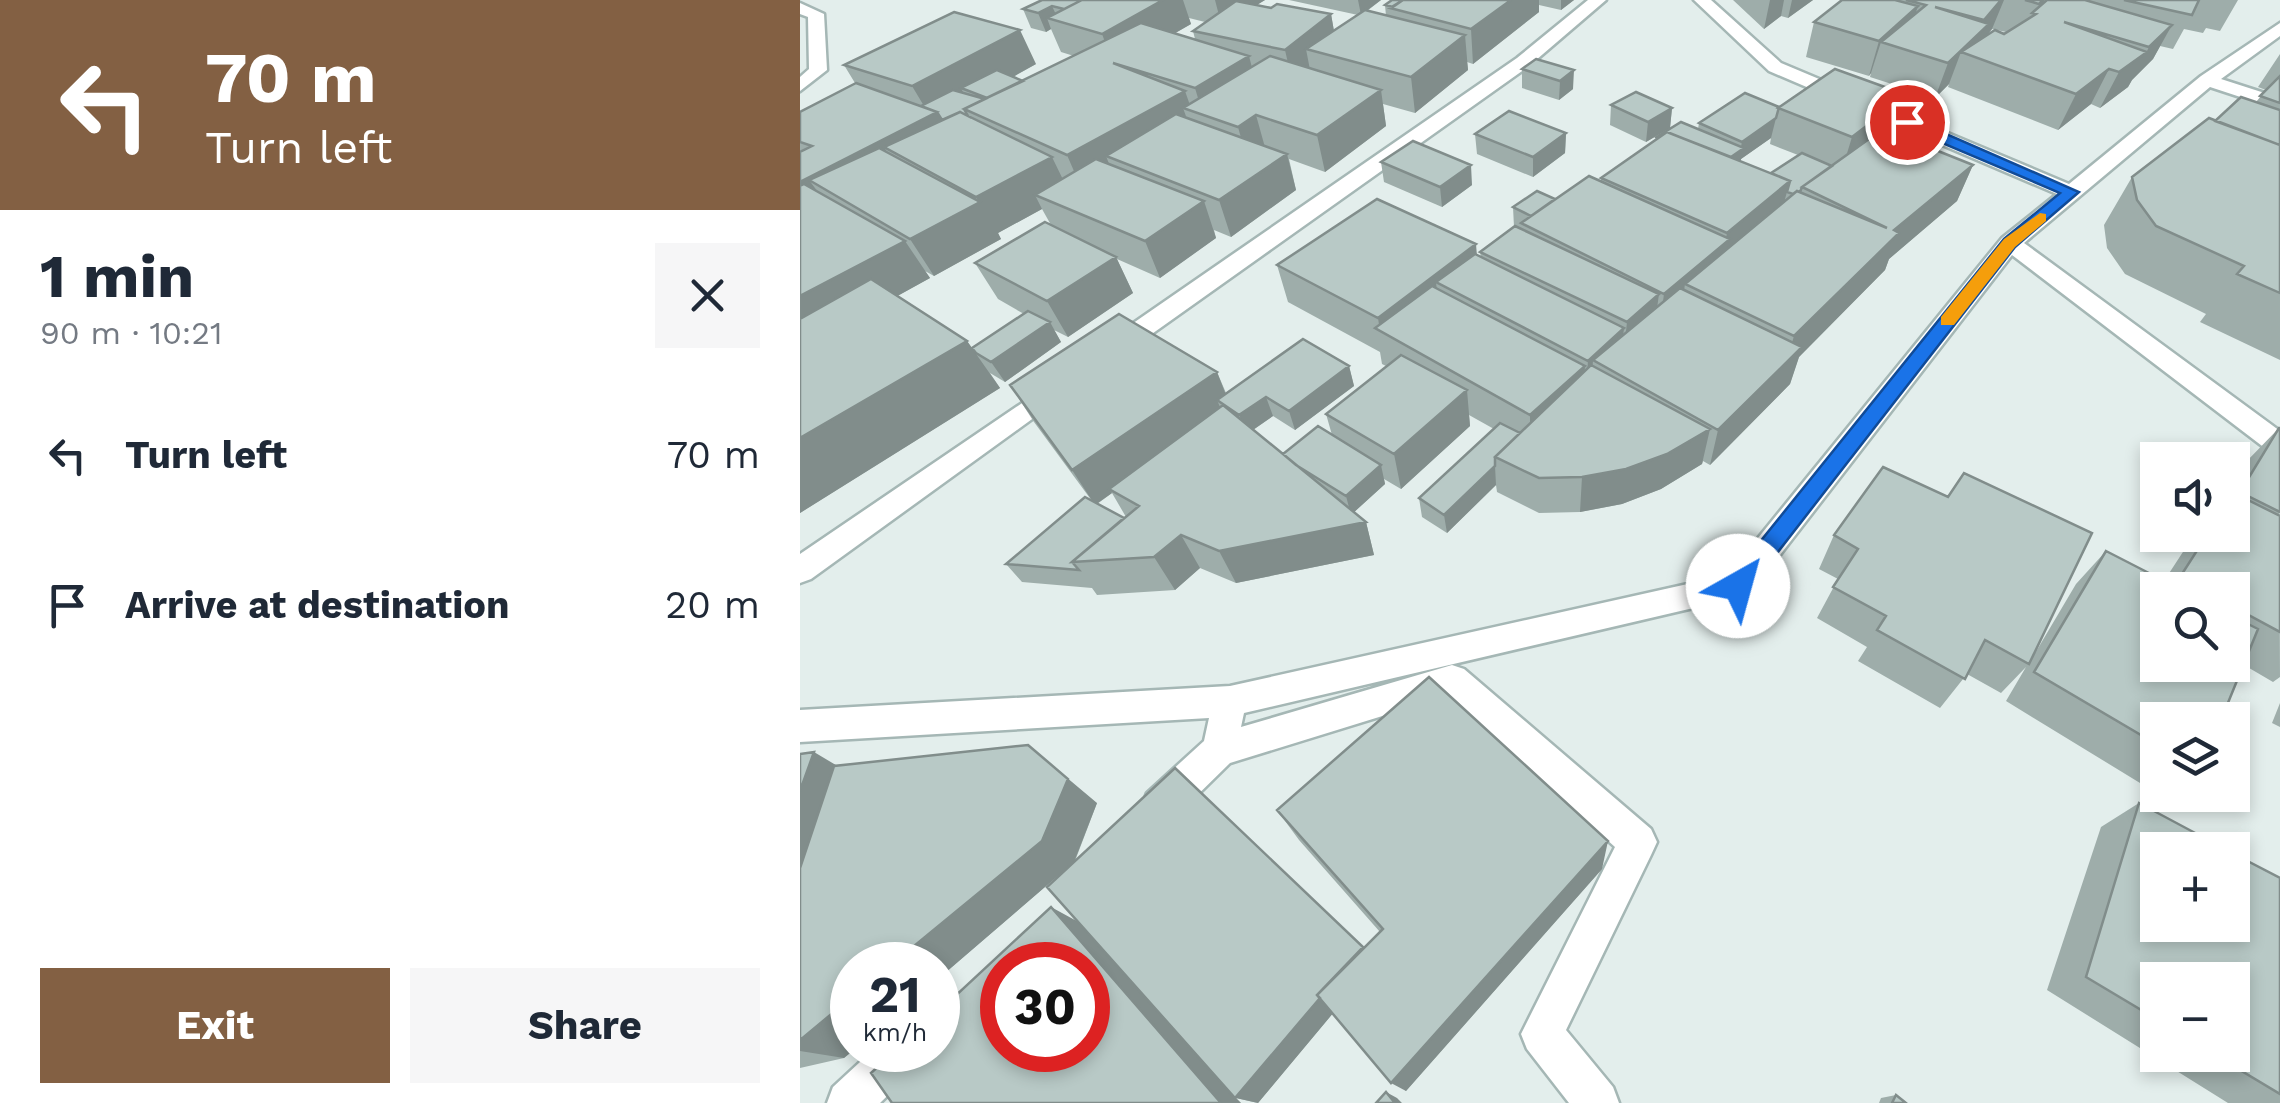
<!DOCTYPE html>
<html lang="en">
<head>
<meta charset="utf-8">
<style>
  :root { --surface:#fff; --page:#f6f6f7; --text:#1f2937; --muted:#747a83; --accent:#836043 }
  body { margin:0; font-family:"Work Sans",sans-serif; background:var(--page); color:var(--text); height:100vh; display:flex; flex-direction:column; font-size:38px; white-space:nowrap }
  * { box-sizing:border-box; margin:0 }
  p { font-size:32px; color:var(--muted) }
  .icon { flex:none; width:55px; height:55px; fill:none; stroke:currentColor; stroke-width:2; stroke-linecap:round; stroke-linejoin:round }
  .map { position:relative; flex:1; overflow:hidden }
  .panel { display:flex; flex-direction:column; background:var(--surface); width:800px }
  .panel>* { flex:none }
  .banner { background:#836043; color:#fff; overflow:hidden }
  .fabs { position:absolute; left:1340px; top:442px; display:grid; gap:20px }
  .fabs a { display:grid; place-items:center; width:110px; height:110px; border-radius:0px; background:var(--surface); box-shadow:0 5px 15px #0003; font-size:50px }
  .speed { position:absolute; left:30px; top:942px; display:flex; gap:20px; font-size:50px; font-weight:700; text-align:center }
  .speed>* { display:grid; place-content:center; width:130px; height:130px; border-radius:50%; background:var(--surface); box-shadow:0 5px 15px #0003; line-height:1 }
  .speed small { font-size:25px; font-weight:400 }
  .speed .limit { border:15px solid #d22; background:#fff; color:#111 }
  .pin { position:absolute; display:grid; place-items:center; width:85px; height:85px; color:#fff; margin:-42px; border:5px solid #fff; border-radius:50%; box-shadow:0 2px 10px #0007 }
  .me { position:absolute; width:110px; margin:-55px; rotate:38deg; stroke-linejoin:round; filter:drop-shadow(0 0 8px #0008) }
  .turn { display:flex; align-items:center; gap:35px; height:210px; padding:0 40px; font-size:45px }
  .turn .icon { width:130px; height:130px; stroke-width:2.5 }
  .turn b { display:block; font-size:70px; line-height:85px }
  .round { display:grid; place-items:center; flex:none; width:105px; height:105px; border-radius:0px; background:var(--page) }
  .head { display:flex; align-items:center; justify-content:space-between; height:170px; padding:0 40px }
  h1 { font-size:60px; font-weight:700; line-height:75px }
  .action { display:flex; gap:20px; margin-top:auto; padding:20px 40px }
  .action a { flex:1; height:115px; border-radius:0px; background:var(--accent); color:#fff; font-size:40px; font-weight:700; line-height:115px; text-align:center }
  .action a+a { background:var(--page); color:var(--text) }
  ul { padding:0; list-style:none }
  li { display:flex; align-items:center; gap:30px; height:150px; padding:0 40px }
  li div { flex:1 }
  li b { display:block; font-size:38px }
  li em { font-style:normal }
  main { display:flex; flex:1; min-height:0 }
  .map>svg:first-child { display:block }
</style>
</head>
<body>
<main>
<section class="panel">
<div class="banner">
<div class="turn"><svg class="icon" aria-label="left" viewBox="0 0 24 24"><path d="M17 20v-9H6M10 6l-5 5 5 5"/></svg><div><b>70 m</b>Turn left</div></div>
</div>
<div class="head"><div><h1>1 min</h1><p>90 m · 10:21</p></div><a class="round"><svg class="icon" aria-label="close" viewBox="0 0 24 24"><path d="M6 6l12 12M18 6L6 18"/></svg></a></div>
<ul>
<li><svg class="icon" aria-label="left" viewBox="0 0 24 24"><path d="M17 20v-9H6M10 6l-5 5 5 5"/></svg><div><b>Turn left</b></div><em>70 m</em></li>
<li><svg class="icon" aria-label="arrive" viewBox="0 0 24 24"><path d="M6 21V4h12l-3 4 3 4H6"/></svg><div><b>Arrive at destination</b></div><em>20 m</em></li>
</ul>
<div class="action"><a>Exit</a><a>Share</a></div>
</section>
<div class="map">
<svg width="1480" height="1103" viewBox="0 0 1480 1103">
  <rect width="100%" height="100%" fill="#e3eeec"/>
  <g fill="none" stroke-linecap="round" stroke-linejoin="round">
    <!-- minor casing -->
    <g stroke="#a5b7b5" stroke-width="5">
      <path id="minor" d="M788,0h18l-77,66 -411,292h-18l-3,-6 3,-6 417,-288z
        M894,0h17l70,63 288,121 132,-108 79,-53v13l-59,43 59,19v12l-70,-23 -186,156 256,188v24l-10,-3 -258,-197 -263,340 -505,118 -3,14 211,-62 12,4 187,160 6,13 -6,13 -85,175 47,57 6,16h-50l-42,-54 -6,-15 94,-187 -168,-151 -217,67 -57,56 -13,5 -13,-5 -5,-13 5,-13 57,-52 5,-23 -409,24v-32l430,-24 498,-111 274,-337 55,-44 -288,-123z
        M0,3l24,11 3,56 -27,21v-14l9,-8 -1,-52 -8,-3z
        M259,378l9,3 4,6 -4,6 -257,186 -11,4v-29z
        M73,1050h52l-6,15 -39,38h-53l6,-16z"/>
    </g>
    <!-- minor -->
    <use href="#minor" fill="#fff" fill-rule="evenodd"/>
  </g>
  <!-- wall -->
  <path fill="#9eadaa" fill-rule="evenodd" d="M242,0h223l-9,5 75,9 3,17 24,-16 -69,-15h92l-14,11 19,5 -1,-11 7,-5h182l-13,10 -22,-5v7l-66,52 -6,-2 1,8 -53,43 -32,-9 3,22 -61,46 -36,-13 7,31 -65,47 -17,-7 2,8 -56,40 -43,-19 16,34 -65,44 -14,-7 7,12 -56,40 -15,-9 10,15 -200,125v-401l55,-29 -11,-18 192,-1 -23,13 10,4 51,-25 -13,-4 -10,-23 -5,3 -15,-4 -8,-19zM389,18l16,4 -12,9 2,8 -20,-6 16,-9zM242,209l9,16 -76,38 23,36 26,15 -52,34 -5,-7 -70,-45 33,-18 -5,-7 9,5 67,-37 -3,-6z
    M933,0h80l-25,18 -7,-2 -17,13z
    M1042,0h396l-18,31 -14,-3 -3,5 -19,-4 -11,20 -13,-3 -7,13 -21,21 -4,7 -28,21 -9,-4 -33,26 -110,-43 1,-3 -14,14 -65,-21 1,-4 -2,3 -63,-19 8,-35zM1192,29l14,3 -20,4z
    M1480,54v306l-80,-38 6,-8 -81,-40 -18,-26 -3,-23 28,-48 83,-56 41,-19 10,-12 -8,-3z
    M736,59l37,30 -14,11 -37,-12v-19z
    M1107,95l-12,36 -2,2 80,32 -16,36 -68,58 -4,11 -86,87 -9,27 -80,81 -7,-4 -1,3 -41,25 -39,15 -42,8 -41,1 -42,-21 -1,-7 -49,48 -25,-16 -3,-19 75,-69 -25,-14 1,11 -69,63 -17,-10 1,5 -31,28 12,10 8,33 -138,28 -36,-15 -25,22 -78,5 -5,-7 -70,-6 -16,-18 86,-63 -58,-79 -24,-37 207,-13 9,21 123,-27 5,20 -59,44 -22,-14 -20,14 30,24 49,-19 -6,-21 60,-48 -4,-2 -2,-12 -92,-50 -11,-37 200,-10 4,2 -1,-5 34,-25 -1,-20 42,-8 46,-18v-3l97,-49 1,-6 80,-16zM971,138l-1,6 28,11 -27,18 -30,-12v-2zM312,493l14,24 -2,1 -27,-14z
    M811,105l61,3 -2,20 -24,14 -36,-17z
    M766,133l-1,20 -32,24 -56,-23 -2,-20z
    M581,162l91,23 -30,22 -58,-25z
    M1479,428l1,249 -7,5 -29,-17 -86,55v74l-152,-93 20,-34 -25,26 -34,-19 -27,34 -82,-47 9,-14 -50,-29 21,-39 -19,-10 15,-34 49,-68 151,188 42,-71 30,-33 58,30 30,-46h38v-53l12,-18zM1358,590h74v75z
    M1480,703v24l-8,-4z
    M0,754l36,11 261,38 -22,58 289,87 16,-16 -81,-92 -22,-30 325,59 -196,222 -73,-78 -75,90 -22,-5 5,5h-349l186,-181 -18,-48 -122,105v-14l-94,93 -44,10z
    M1339,803l141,75v225h-52l-181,-113 54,-163zM1358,980l74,75h-74z
    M1096,1095l10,8h-27l2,-5z"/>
  <!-- shaded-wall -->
  <path fill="#818d8b" d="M358,0h25l8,24 -71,41 -7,-2 -11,-29z
    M415,0h50l-43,27z
    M558,0h23l-20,15z
    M711,0h28v12l-66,52 -2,-35z
    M761,0h13l-13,10z
    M970,0h14l-3,16 -17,13z
    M992,0h21l-25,18z
    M1201,0h3l-12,29 -10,12 -21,11 -12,32 -14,14 13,-35 31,-29 5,-14z
    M252,6l7,15 -12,-3 4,11 -5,3 -8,-19z
    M1118,6l-11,34 -26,2 -10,31 -2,3 10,-35z
    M531,14l6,35h-31l4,21 -17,15 -8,-35z
    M1372,25l-19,34 -21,21 -4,7 -28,21 19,-36 27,-19 3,-6z
    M220,30l16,34 -56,31 -19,-7 7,14 -28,15 18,31 -74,-1 19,31 -94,2 26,35 -35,19v-52l130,-66 -18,-30z
    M665,35l3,35 -53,43 -4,-36z
    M449,56l9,35 -55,24 -8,-27z
    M1309,69l-18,35 -33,26 18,-36z
    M774,70l-1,19 -14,11 1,-19z
    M581,90l5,36 -61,46 -8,-37z
    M385,91l7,20 -9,-3 8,22 -85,26 7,18 -30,18 -16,-37z
    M1107,95l-12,36 -54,42 11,-36z
    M872,108l-2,20 -24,14 2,-20z
    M456,115l10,36 -18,12 -10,-36z
    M976,118l-5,20 -30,21 -1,9 -22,-2 22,-15 2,-9z
    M766,133l-1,20 -32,24v-20z
    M487,154l9,36 -65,47 -12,-37z
    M252,157l18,37 -35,1 7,14 -44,24 3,6 -67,37 -24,-37 69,-36 -3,-6z
    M671,165l1,20 -30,22 -2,-20z
    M1173,165l-16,36 -68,58 -4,11 -86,87 -9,27 -80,81 8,-35 68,-67 8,-27 100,-106z
    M990,181l-10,36 -95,67 -4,28 -22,19 5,-37 61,-51 2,-10z
    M404,201l12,37 -56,40 -15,-37z
    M105,241l25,37 -130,72v-54z
    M676,244l3,37 -43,1 3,30 -59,19 -2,-13z
    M316,257l17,36 -65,44 -21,-36z
    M859,294l-5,36 -31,29 4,-37z
    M250,322l11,20 -56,40 -14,-20z
    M824,328l-4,36 -27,-4 -2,32 -6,6 3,-37z
    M167,341l33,47 -200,125v-75z
    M549,366l5,20 -59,44 -6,-19z
    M785,366l-2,36 -53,48v-35z
    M417,372l14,36 -14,-8 6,14 -114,75 3,4 -17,12 -23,-35z
    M667,390l3,36 -69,63 -7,-35z
    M466,397l7,19 -26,18 -8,-19z
    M910,429l-8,35 -41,25 -39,15 -42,8 2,-35z
    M581,465l4,19 -34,31 -5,-19z
    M695,466l1,19 -49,48 -3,-18z
    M566,522l8,33 -138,28 -17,-32z
    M381,535l19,33 -25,22 -21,-33z
    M228,745l69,58 -23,59 -136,117v-14h-47z
    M14,752l57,34 -71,233v-228z
    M808,841l-6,28 -196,222 -15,-8z
    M251,907l33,18 279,22 12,16 -117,140 -22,-5 5,5h-20z
    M52,997v53h2l-10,8 -44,-7v-11z
    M586,1092l11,6 5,5h-7z"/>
  <!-- building -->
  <path fill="#b8c9c6" stroke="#818d8b" stroke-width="2.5" fill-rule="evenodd" d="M242,0h40l-18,9 -12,-3 -14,7 -15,-4z
    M282,0h81l-61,34 -55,-16z
    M592,0h11l-10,7 -8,-2z
    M603,0h108l-40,29 -81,-21z
    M1042,0h53l23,6 -39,35 -65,-19z
    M1106,0h95l-17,20 -49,-13 54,17 -41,39 -67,-21 45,-37z
    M1225,0h18l-4,4z
    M1247,0h38l87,25 -23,22 -85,-25 83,30 -28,20 -10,-3 -33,25 -115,-42 34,-22 9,4 32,-20 -4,-1z
    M1324,0h75l-7,15z
    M436,1l35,7 6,-4 54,10 -46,36 -92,-19z
    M565,10l100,25 -54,42 -105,-28z
    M154,12l66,18 -108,56 -68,-21z
    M341,23l108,33 -54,32 -82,-25 72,28 -118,64 -103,-46z
    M470,56l111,34 -64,45 -61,-20 -18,12 -55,-19z
    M736,59l38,11 -14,11 -38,-12z
    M1035,69l72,26 -55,42 -74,-29z
    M197,70l26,11 -36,17 -26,-10z
    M1480,76v27l-20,-7z
    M56,83l81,29 -137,70v-30l12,-6 -12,-4v-30z
    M153,90l32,9 -21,10 4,7 -8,-4 -18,8 -5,-8 -16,-6z
    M836,92l36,16 -24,14 -37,-17z
    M945,93l34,14 -3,11 -34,24 -43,-19z
    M1441,97l39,13v35l-65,-24z
    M709,111l57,22 -33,24 -58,-23z
    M160,112l92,45 -76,40 -92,-50z
    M376,114l111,40 -68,46 -113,-44z
    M1409,118l71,27v148l-43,-19 7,-8 -88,-40 -19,-26 -5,-23z
    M881,122l63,26 -13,9 -64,-25 -12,6z
    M1083,129l90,36 -79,65 5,3 -105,103 -109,-52 112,-93 90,37 -85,-41z
    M867,132l123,49 -63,52 -126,-55z
    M613,141l58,24 -31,22 -59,-25z
    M79,148l101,54 -70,37 -101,-59z
    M1002,153l30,13 -30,21 -2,5 -3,-1 -4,3 -6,-2 3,-11 -19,-8z
    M296,159l108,42 -59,40 -110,-46z
    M789,176l141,63 -66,55 -143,-71z
    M4,184l101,57 -105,55v-110z
    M737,191l18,8 -24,17 -18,-9z
    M577,199l99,45 -98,74 -101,-53z
    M245,222l71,35 -69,44 -72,-38z
    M715,226l144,68 -32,28 -147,-70z
    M675,254l149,74 -36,33 -152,-79z
    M71,279l96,62 -167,97v-119z
    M632,286l153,80 -55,49 -155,-87z
    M880,288l122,59 -84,83 -125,-70z
    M228,311l22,11 -59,40 -15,-9 -4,-5z
    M319,314l98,58 -145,98 -62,-85z
    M503,339l46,27 -60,45 -23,-14 -27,18 -22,-15z
    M601,355l66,35 -73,64 -68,-40z
    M791,365l119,64 -43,25 -41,15 -44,8 -43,1 -44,-21z
    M423,405l143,117 -147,29 -38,-16 -27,22 -82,5 67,-56 -30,-17z
    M700,423l20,10 -25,24v9l-51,49 -25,-17z
    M518,426l63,39 -35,31 -50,-31 -13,-11z
    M1479,428h1v84l-40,-20z
    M1083,467l65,30 16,-24 128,60 -63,131 -44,-24 -20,39 -88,-49 9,-14 -53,-29 25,-38 -24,-14z
    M1434,493l46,23v116l-48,-26v-16h-28l-24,-13 27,-42h25v-40z
    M285,497l39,21 -52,44 7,8 -73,-6z
    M1306,551l76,39h-24v75h74v-49l26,13 -37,91h-63v25l-124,-73z
    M629,677l179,164 -217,242 -74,-88 66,-66 -106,-119z
    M228,745l40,34 -26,62 -151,124h-39v32l-52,43v-172l34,-102z
    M14,752l-14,39v-37z
    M375,768l188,179 -46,48 3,3 -85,100 -188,-211z
    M1339,803l88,47h-69v75h74v-72l48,25v216l-65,-39h17v-75h-74v40l-72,-43z
    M251,907l170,196h-329l-21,-30 25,-23h42v-38zM202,965h86v85h-86z
    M586,1092l9,11h-19z
    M1096,1095l10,8h-14z"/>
  <!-- route -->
  <path fill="#1a73e8" stroke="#114b97" stroke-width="2.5" d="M1102,119h10l167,73 -64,55 -269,346h-16l-4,-7 4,-7 274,-340 56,-46 -158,-67z"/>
  <!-- slow -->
  <path fill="#f59e0b" d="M1240,213l6,1v7l-31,26 -61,78h-13v-8l63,-78z"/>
</svg>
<div class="fabs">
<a><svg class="icon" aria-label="sound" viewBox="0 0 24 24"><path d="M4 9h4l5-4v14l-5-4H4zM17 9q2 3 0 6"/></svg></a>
<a><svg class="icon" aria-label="search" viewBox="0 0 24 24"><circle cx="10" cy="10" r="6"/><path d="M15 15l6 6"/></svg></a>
<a><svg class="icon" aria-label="layers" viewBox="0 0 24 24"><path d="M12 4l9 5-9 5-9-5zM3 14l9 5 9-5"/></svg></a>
<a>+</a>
<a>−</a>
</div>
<div class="speed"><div>21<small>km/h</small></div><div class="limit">30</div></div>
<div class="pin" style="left:1107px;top:122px;background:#d93025"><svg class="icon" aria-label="arrive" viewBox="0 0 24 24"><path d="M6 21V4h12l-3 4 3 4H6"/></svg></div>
<svg class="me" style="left:938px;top:586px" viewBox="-20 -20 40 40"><circle r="19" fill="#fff"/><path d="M0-13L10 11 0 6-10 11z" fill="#1a73e8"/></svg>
</div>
</main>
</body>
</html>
